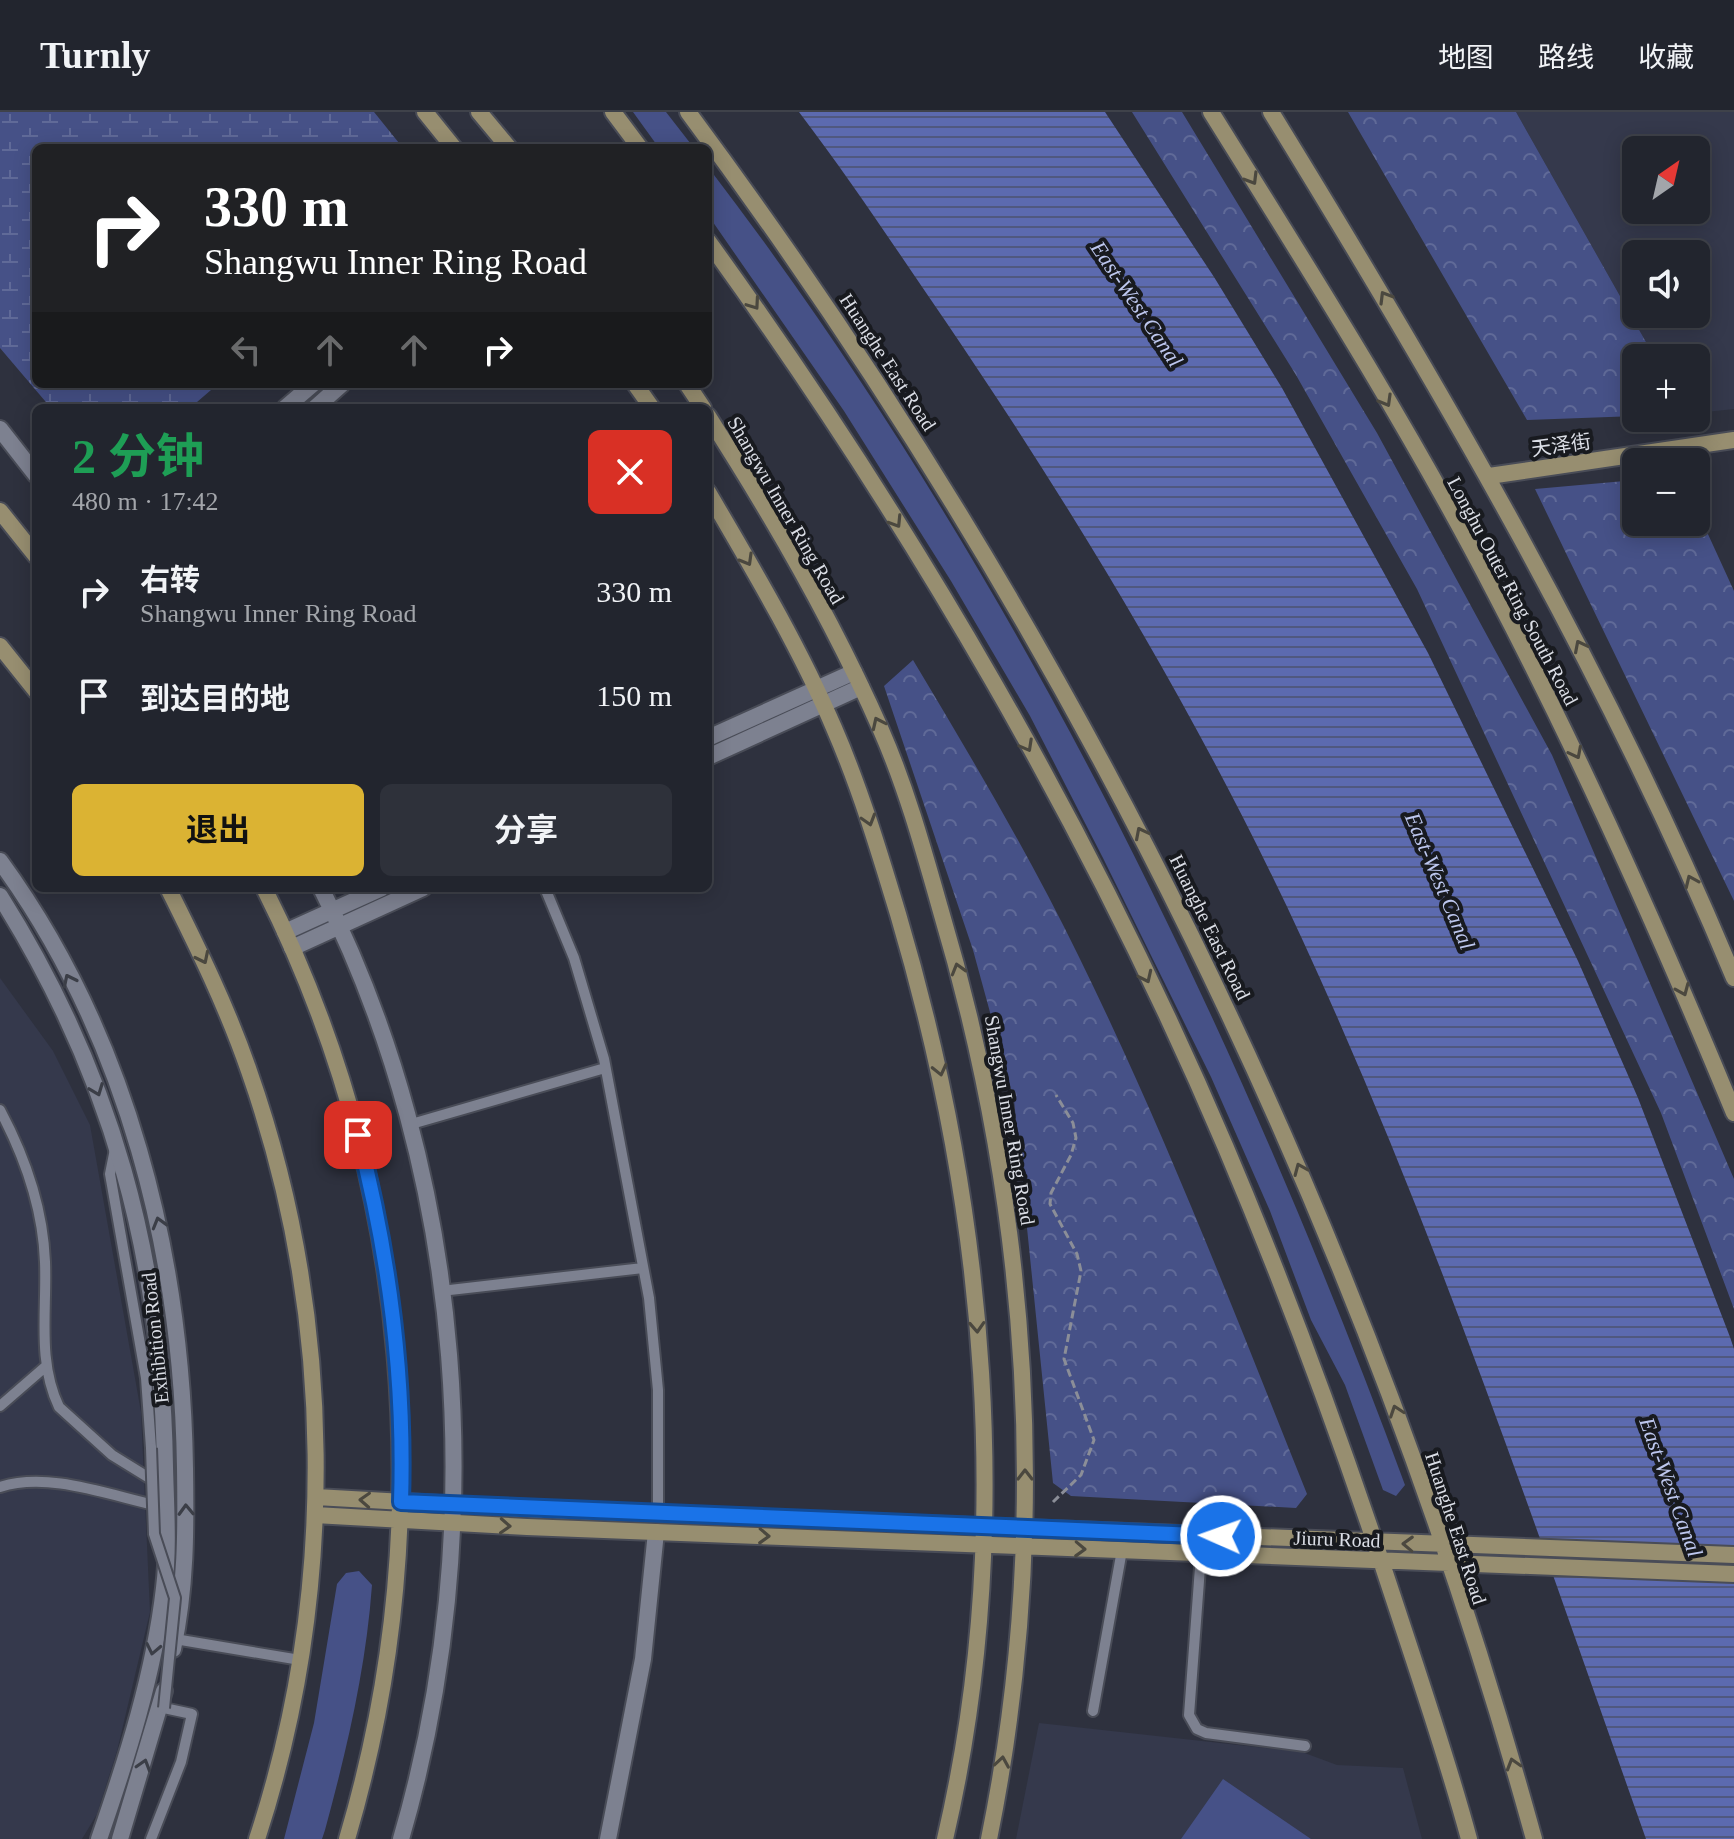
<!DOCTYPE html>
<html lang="zh">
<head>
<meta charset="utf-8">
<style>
  :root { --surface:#22252e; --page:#2e313a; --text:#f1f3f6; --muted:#a2a5aa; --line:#3f424a; --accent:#dbb333 }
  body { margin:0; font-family:"Times New Roman","Noto Sans SC",serif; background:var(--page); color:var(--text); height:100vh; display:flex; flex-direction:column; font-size:30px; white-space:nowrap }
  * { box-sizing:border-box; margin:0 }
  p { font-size:26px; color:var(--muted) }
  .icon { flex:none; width:44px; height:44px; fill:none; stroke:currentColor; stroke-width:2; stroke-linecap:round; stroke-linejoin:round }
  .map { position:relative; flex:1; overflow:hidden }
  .sheet { position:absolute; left:32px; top:292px; width:680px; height:488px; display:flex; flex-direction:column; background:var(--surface); border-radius:12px; box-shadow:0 4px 20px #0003,0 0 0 2px var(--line) }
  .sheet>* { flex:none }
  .hud { position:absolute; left:32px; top:32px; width:680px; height:244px; border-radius:12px; box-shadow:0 4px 20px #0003,0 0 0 2px var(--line); background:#202124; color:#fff; overflow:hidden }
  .needle { width:52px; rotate:34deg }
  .tools { position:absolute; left:1622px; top:24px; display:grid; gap:16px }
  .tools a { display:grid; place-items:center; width:88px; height:88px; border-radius:12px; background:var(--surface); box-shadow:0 4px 20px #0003,0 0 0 2px var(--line); font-size:40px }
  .pin { position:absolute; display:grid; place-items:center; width:68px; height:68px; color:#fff; margin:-34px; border-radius:16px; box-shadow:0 4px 12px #0006 }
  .me { position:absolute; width:88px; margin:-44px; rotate:272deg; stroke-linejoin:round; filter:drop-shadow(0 0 6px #0008) }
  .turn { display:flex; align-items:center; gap:28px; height:168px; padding:0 40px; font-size:36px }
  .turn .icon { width:104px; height:104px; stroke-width:2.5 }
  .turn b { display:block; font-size:56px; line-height:68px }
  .lanes { display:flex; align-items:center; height:76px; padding:0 40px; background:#0003; justify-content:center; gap:40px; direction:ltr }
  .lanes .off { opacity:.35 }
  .round { display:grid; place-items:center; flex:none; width:84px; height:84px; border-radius:12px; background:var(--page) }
  .head { display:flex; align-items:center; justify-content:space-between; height:136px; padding:0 40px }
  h1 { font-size:48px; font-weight:700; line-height:60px; color:#1e9e55 }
  .primary-button { display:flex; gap:16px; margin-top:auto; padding:16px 40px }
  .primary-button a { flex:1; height:92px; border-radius:12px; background:var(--accent); color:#111; font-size:32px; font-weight:700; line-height:92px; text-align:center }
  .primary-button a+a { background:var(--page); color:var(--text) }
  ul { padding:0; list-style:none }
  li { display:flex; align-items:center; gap:24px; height:104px; padding:0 40px }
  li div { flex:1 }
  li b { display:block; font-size:30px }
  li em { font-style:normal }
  header { display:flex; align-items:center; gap:48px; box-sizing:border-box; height:112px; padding:0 40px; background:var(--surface); border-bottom:2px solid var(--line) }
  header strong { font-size:38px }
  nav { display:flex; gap:44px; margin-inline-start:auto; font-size:28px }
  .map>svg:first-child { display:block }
</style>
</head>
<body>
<header>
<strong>Turnly</strong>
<nav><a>地图</a><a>路线</a><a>收藏</a></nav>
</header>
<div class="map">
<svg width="1734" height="1727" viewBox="0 0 1734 1727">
  <defs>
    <pattern id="wetland-marsh" width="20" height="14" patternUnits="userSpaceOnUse" patternTransform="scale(2)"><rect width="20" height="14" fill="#465187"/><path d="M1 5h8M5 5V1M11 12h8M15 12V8" fill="none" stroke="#606a98"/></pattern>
    <pattern id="park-crowns" width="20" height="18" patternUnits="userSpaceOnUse" patternTransform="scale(2)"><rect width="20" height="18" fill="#465187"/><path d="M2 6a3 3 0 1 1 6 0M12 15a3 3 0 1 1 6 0" fill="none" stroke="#606a98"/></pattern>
    <pattern id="water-rules" width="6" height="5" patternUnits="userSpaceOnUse" patternTransform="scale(2)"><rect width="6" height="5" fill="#5c6aaf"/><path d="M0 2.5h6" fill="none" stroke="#50587f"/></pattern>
  </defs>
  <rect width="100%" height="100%" fill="#2e313e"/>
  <!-- built -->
  <path fill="#35394c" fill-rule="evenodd" d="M1516,0h218v297l-38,4v-55h-41zM1636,38h60v60h-60zM1636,142h60v60h-60z
    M0,866l53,73 37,74 51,287 9,200 -33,139 -20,63 -15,25h-82z
    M1039,1611l263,29 35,13 66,3 19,71h-406z"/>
  <!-- green -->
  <path fill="#465187" d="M633,0h33l28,36h-35z
    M708,55c303,396 525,852 697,1318l-9,11 -13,-6 -38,-105 -34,-65 -41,-109 -59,-134 -108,-219 -73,-142 -79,-135 -107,-170 -136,-196z
    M359,1459l13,14c-6,83 -25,164 -47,245l-3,9h-38l30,-116 23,-139 9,-11z
    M1223,1667l88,60h-130z"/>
  <!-- wetland -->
  <path fill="url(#wetland-marsh)" d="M0,0h374l29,36h-367v236h182l-28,24h-139l-51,-60z"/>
  <!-- park -->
  <path fill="url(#park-crowns)" d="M1132,0h50l195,321 175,322 182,424v130l-73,-196 -244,-524 -121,-214z
    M1348,0h168l139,246h-19v58l-109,4z
    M1636,368v42h60v-14l38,83v310l-199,-412z
    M913,548c58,97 117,196 166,297 86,175 156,357 228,537l-11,14 -225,-12 -18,-13 -39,-383 -41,-150 -89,-264z"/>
  <!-- water -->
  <path fill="url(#water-rules)" d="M799,0h306l109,165 68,111 146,265 150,308 60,137 92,239 4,12v490h-88c-107,-302 -209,-607 -343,-898 -101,-219 -224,-423 -359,-622 -48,-70 -94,-140 -145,-207z"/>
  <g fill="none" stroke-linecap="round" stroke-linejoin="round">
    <!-- lane casing -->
    <g stroke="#494c57" stroke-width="14">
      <path id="lane" d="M545,776l29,70 30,101 45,239 9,92v124
        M0,998c25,47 43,98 45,152 2,49 -8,99 14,145l53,48 47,29
        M408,1013l197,-57
        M115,1037l-5,25 36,204 5,70
        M441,1179l202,-23
        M0,1294l45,-39
        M0,1375c49,-16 111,9 159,19
        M1201,1442l-12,161 8,14 9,4 99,13
        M175,1527l125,21
        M1093,1599l29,-161
        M151,1727l30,-77 11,-48 -28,-6"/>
    </g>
    <!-- street casing -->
    <g stroke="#494c57" stroke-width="20">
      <path id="street" d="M285,296l28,-24
        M315,296l27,-24
        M0,317l36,46
        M708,626l146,-66
        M708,645l153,-70
        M0,749c127,174 182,394 185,607 1,62 1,120 -12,181
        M321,776c145,287 170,644 80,951
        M0,784c112,178 162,362 165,571 1,41 4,81 -1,121 -10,86 -37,170 -65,251
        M285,820l97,-44
        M292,836l131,-60
        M120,1727l44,-148
        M608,1727l35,-180 13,-127"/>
    </g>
    <!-- secondary casing -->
    <g stroke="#494c57" stroke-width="20">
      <path id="secondary" d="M425,0l29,36
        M479,0l30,36
        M613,0l27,36
        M688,0c386,519 674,1103 846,1727
        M1211,0c98,157 198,315 283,479 89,170 167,345 240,522
        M1271,0c172,280 337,562 463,866
        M708,129c202,279 383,589 518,907 64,151 120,305 171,461 25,76 51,152 72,230
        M635,272l17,24
        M687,272l16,24
        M708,304c65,101 125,205 173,314 25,57 42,118 59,178 90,302 112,621 49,931
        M1489,364l245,-36
        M708,380c45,77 91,154 126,236 26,60 45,123 64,186 88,297 118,621 47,925
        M0,399l36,45
        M0,534l36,45
        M168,776c30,60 59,119 81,183 86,245 89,521 8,768
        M264,776c147,293 176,637 83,951
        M316,1385l211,12 1207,46
        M315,1403l212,12 1207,47"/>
    </g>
    <!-- path -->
    <path stroke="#8b8e98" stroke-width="3" stroke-dasharray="8 4" stroke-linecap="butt" d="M1053,1390l28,-27 13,-35 -30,-81 17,-88 -4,-17 -27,-50 1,-11 20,-38 5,-17 -3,-15 -17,-28"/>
    <!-- lane -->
    <use href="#lane" stroke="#7d8190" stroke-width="10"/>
    <!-- street -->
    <use href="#street" stroke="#7d8190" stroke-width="16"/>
    <!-- secondary -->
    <use href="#secondary" stroke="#978e70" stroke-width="16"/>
    <!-- lane-bridge casing -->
    <g stroke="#494c57" stroke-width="14" stroke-linecap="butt">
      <path id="lane-bridge" d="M151,1336l3,86 21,64 -11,110"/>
    </g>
    <!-- lane-bridge -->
    <use href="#lane-bridge" stroke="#7d8190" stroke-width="10"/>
  </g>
  <!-- one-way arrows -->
  <defs><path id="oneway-chevron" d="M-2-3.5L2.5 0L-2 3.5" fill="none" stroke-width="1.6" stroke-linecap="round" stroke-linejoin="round" transform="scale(2)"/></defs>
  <g stroke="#4b483f">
    <use href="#oneway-chevron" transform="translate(1252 67) rotate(59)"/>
    <use href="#oneway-chevron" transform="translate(1385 185) rotate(-121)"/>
    <use href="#oneway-chevron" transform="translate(754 192) rotate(55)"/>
    <use href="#oneway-chevron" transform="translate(1386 289) rotate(60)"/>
    <use href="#oneway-chevron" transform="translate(896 410) rotate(58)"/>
    <use href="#oneway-chevron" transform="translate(747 448) rotate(60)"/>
    <use href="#oneway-chevron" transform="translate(1580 534) rotate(-117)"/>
    <use href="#oneway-chevron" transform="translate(878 611) rotate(-115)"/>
    <use href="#oneway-chevron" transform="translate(1027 634) rotate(61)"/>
    <use href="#oneway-chevron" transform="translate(1576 641) rotate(63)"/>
    <use href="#oneway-chevron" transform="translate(869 708) rotate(73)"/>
    <use href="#oneway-chevron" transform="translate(1141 721) rotate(-117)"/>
    <use href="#oneway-chevron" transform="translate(1691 769) rotate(-114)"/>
    <use href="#oneway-chevron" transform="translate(203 846) rotate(64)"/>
    <use href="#oneway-chevron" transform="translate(958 857) rotate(-106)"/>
    <use href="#oneway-chevron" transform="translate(1146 865) rotate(65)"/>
    <use href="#oneway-chevron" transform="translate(1683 878) rotate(67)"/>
    <use href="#oneway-chevron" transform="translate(940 958) rotate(77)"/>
    <use href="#oneway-chevron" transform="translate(1300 1057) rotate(-113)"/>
    <use href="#oneway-chevron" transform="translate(977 1215) rotate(87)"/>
    <use href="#oneway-chevron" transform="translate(1396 1299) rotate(-109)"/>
    <use href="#oneway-chevron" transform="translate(1025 1363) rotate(-90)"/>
    <use href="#oneway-chevron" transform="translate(365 1388) rotate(-177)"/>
    <use href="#oneway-chevron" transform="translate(505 1414) rotate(3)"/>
    <use href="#oneway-chevron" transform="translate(764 1424) rotate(2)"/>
    <use href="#oneway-chevron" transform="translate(1408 1432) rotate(-178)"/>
    <use href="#oneway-chevron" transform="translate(1080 1437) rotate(2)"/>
    <use href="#oneway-chevron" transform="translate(1002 1650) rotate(-81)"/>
    <use href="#oneway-chevron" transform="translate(1513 1652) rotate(-107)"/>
  </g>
  <g stroke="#3b3e47">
    <use href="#oneway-chevron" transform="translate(69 868) rotate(-116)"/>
    <use href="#oneway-chevron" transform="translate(97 978) rotate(69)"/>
    <use href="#oneway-chevron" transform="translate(159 1111) rotate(-106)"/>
    <use href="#oneway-chevron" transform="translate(186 1398) rotate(-92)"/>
    <use href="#oneway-chevron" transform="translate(153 1537) rotate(102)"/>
    <use href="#oneway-chevron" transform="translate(144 1653) rotate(-73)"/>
  </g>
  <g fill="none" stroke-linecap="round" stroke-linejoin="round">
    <!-- route casing -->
    <g stroke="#114b97" stroke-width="20">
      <path id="route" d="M358,1023c31,119 47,244 43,367l820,34"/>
    </g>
    <!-- route -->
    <use href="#route" stroke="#1a73e8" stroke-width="14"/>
  </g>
  <g text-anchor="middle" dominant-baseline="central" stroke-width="8" stroke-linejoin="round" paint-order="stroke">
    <!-- street labels -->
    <g font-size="20" fill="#dbdee6" stroke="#181a1f">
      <text transform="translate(888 250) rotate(57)">Huanghe East Road</text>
      <text transform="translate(1561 333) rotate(-8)">天泽街</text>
      <text transform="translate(786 398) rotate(60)">Shangwu Inner Ring Road</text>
      <text transform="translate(1513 479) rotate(62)">Longhu Outer Ring South Road</text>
      <text transform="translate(1210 815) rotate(64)">Huanghe East Road</text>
      <text transform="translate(1010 1008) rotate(80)">Shangwu Inner Ring Road</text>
      <text transform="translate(155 1226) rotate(-96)">Exhibition Road</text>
      <text transform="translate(1456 1416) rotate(72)">Huanghe East Road</text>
      <text transform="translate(1337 1427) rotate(2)">Jiuru Road</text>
    </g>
    <!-- water labels -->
    <g font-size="22" font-style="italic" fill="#bdc7ee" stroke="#181a1f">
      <text transform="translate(1137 192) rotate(56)">East-West Canal</text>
      <text transform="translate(1440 769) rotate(67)">East-West Canal</text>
      <text transform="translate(1671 1375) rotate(70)">East-West Canal</text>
    </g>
  </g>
</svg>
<div class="tools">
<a><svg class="needle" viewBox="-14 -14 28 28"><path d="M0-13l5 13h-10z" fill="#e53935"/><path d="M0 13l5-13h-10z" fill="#a2a5aa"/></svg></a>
<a><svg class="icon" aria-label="sound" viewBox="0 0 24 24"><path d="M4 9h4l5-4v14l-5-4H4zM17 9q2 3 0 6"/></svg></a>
<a>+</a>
<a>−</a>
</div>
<div class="pin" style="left:358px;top:1023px;background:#d93025"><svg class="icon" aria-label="arrive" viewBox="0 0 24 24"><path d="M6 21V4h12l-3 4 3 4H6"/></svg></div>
<svg class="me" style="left:1221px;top:1424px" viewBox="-20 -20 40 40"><circle r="17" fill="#1a73e8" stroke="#fff" stroke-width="3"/><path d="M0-11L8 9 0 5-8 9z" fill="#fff"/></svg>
<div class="hud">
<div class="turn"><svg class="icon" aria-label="right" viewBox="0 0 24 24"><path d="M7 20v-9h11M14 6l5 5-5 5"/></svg><div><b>330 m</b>Shangwu Inner Ring Road</div></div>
<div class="lanes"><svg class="icon off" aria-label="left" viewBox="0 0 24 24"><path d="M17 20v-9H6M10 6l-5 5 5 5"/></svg><svg class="icon off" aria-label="ahead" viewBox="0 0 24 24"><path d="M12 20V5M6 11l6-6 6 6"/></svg><svg class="icon off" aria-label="ahead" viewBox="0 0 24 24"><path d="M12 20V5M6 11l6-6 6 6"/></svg><svg class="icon" aria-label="right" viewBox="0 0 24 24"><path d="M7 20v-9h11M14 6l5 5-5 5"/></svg></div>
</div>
<section class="sheet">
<div class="head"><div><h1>2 分钟</h1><p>480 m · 17:42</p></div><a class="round" style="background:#d93025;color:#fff"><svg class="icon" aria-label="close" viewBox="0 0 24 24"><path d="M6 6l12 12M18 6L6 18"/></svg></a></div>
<ul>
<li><svg class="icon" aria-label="right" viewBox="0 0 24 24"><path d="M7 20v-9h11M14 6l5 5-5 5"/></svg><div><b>右转</b><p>Shangwu Inner Ring Road</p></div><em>330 m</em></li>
<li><svg class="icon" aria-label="arrive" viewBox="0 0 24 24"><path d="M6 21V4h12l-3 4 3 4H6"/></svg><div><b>到达目的地</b></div><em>150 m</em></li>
</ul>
<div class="primary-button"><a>退出</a><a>分享</a></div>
</section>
</div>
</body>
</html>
